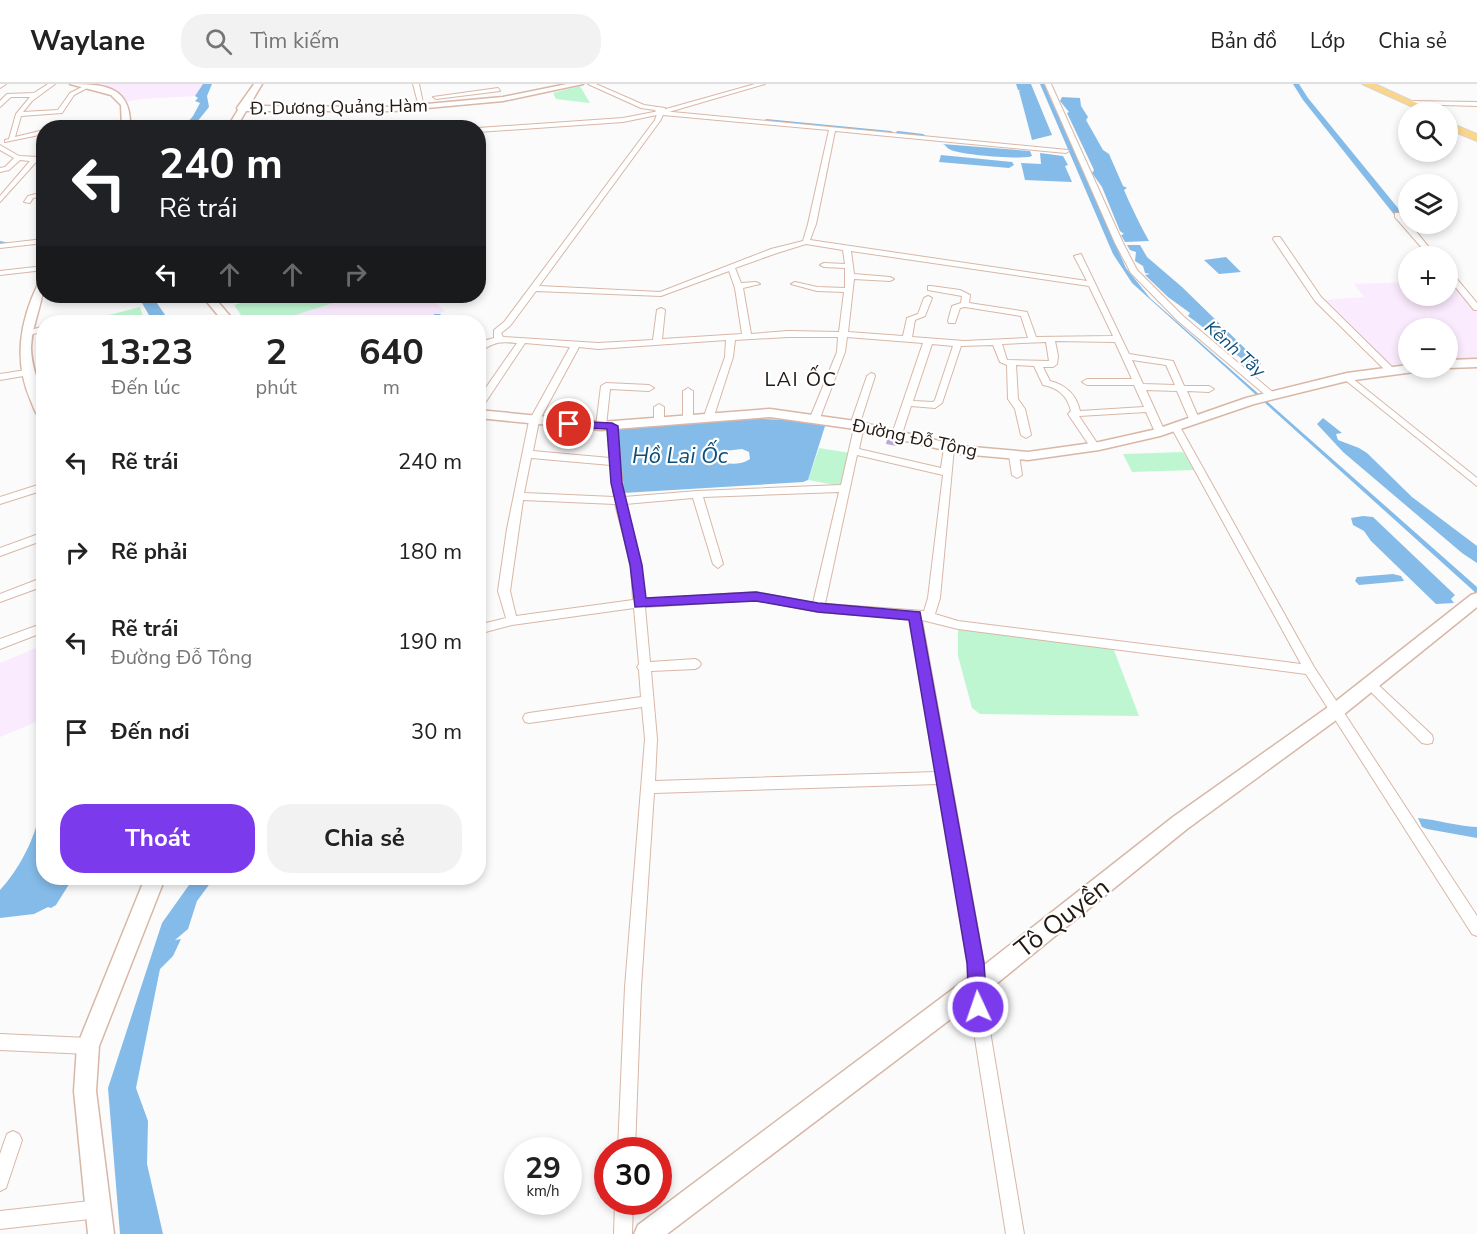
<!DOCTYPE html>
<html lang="vi">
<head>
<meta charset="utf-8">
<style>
  :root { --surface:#fff; --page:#f2f2f2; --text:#222; --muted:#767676; --line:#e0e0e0; --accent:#7c3aed }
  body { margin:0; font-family:"Nunito Sans",sans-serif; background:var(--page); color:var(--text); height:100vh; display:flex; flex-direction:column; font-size:22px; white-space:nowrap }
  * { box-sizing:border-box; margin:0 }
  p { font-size:20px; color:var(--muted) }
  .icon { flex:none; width:33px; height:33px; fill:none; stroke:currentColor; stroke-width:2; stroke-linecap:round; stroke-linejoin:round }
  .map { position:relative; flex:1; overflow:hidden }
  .sheet { position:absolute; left:36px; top:231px; width:450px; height:570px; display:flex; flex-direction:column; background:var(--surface); border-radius:24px; box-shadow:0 3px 9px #0003 }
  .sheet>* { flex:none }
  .banner { position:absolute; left:36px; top:36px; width:450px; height:183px; border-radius:24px; box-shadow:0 3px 9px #0003; background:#202124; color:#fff; overflow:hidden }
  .controls { position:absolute; left:1398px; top:18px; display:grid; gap:12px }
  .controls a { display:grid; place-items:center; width:60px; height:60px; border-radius:50%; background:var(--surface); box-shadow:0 3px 9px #0003; font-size:30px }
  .speed { position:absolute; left:504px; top:1053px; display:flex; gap:12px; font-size:30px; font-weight:700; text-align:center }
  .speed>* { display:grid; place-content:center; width:78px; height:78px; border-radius:50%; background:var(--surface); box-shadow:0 3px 9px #0003; line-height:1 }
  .speed small { font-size:15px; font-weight:400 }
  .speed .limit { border:9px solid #d22; background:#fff; color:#111 }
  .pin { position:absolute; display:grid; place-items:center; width:51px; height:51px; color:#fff; margin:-26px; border:3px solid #fff; border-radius:50%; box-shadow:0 2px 6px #0007 }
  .me { position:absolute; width:66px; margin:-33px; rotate:357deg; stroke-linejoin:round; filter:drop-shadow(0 0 4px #0008) }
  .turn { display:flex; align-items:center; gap:21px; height:126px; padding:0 24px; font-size:27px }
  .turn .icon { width:78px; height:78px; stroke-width:2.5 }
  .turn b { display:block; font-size:42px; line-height:51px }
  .lanes { display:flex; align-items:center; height:57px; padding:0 24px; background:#0003; justify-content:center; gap:30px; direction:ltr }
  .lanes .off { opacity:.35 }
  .eta { display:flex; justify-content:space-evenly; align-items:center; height:102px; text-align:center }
  .eta b { font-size:36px; font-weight:700; line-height:42px }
  .cta { display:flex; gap:12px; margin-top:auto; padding:12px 24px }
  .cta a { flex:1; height:69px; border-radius:24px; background:var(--accent); color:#fff; font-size:24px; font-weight:700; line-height:69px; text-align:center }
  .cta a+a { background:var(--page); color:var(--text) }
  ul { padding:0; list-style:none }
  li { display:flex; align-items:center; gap:18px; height:90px; padding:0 24px }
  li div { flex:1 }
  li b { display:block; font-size:22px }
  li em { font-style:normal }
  header { display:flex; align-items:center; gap:36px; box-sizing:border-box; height:84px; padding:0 30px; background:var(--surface); border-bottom:2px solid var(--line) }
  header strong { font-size:28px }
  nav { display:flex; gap:33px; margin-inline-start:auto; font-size:21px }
  .search { width:420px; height:54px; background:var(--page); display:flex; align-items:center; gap:15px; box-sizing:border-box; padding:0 21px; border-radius:24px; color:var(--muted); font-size:22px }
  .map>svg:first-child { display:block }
</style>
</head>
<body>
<header>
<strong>Waylane</strong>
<div class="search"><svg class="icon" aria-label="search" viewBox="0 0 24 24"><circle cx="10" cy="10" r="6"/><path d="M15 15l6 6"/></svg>Tìm kiếm</div>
<nav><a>Bản đồ</a><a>Lớp</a><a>Chia sẻ</a></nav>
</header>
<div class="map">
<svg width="1477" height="1150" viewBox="0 0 1477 1150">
  <rect width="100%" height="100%" fill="#fbfbfb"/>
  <!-- industrial -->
  <path fill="#faebfe" d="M74,0h129l-8,12 -54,3 -16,3 -5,-6 -24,-9z
    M43,561v74l-43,18v-74z"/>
  <!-- education -->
  <path fill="#fbebfe" d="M1448,197h5l24,27v55l-29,1v-36h-40v40h6l-24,2 2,-4 -66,-66 38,-3 -10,-13 54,-2v14h40z
    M355,212h75l15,15 -13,5 7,6h-177l21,-7 3,3z"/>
  <!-- green -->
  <path fill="#bff6d2" d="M580,2l10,17 -34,-4 -3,-6z
    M265,212h90l-69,22 -3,-3 -21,7h-16l-12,-17z
    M140,223l5,15h-63z
    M819,364l31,5 -10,33 -32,-6z
    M1183,368l11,18 -62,2 -9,-18z
    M958,541l154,20 27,71 -159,-2 -8,-6 -14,-52z"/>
  <!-- water -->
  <path fill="#84bbe8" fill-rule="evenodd" d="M203,0h9l-5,12 2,11 -16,20h-9l9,-11 7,-13 -5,-2 3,-3 -3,-2z
    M1016,0h15l21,51 -20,5 -13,-49h2l-3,-1z
    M1040,0h4l82,184 24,30 327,289v7l-345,-311 -19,-29z
    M1062,13l18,1 1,8 7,11 -2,3 17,30 6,4 14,32 4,2 -3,2c6,14 16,35 25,51l-24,1 -4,-7 3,-1 -4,-3 -18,-44 -10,-14 2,-3 -27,-57 2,-1 -9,-11z
    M942,60l88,7 2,5c-8,4 -74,-1 -83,-7 -3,-2 -4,-5 -7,-5z
    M1040,69l23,3 5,9 -3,1 7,16 -47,-2 -4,-17 20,1z
    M941,71l71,7 2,3 -5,3 -70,-6z
    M1127,161h13l7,12 35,30 79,77 -7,4 5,7 -4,1 -14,-15v-3c-19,-13 -34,-29 -53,-42l2,-3 -22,-16 -23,-22 5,-1 -5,-1 -2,-7 -8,-5 1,-9 -6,-2z
    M1226,173l15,15 -22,2 -15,-14z
    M138,212h14l18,26h-17z
    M740,334l74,3 11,5 -17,54 -5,2 -180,11 -8,-67h45zM742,365l7,3 1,7c-9,6 -22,6 -31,2l-1,-7 6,-3z
    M1323,334l19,15 -6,1 2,6 21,8 8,5 45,44 65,49v17l-15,-10 -119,-101 -26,-28z
    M1363,432l10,1 82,78 -4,4 3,4 -18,1 -65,-63 -7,-10 -11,-6 -2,-7z
    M1393,490l8,2 3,5 -45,4 -4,-4 2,-4z
    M43,712l1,82h29l-17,27 -5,3 -3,-1 -14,7 -34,4v-28c23,-25 39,-60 43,-94z
    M1418,734c20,2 39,8 59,9v11l-50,-9 -5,-2z
    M194,794h20l-17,23 -9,28 -13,11 6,-1 -8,17 -13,13 -24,119 12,33 -1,43 16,70h-43l-12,-146 54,-165z"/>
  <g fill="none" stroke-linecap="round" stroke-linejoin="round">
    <!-- canal -->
    <path fill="#84bbe8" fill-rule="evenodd" d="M1293,0h6l9,14 94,115v4h-6l-93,-117z
      M766,35l125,12 3,2 -3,2 -60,-8 -3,2 -64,-7z
      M898,47l25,3 3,2 -3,2 -27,-4v-2z
      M0,157l10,2 -10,2z
      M434,230h6l9,8h-9l-6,-4z
      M478,251l9,5 -9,6z"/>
    <!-- minor casing -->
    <g stroke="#d8b7a7" stroke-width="2">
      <path id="minor" d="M0,0h6l-6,4z
        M48,0h7l-23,17 -9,11 35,-2 12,-17 16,-8 5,1 -17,9 -12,18 -41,3 -6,21 29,-7v4l-39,8v-2l4,-1 7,-25 14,-17h-19l-11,10v-6l7,-7 27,-1z
        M413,0h6l5,24 -5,-1z
        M588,0h8l48,21 21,3v2l-5,1h2l406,39 1,1 -3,2 -231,-22 -19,93 -6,16 277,41 -13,-25 7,-2 48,100 44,7 11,25h25l5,3 -5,3 -22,-1 13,30 -5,3 -5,-3 -13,-30 -31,-1 19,42 -5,3 -5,-3 -9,-20 -67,4 20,30 -5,3 -3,-1 -23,-34 3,-3c-4,-16 -13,-23 -28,-26l-9,-19 -18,-1 2,34 7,10 6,26 -5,3 -5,-3 -6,-26 -7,-10 -1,-34 -7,-3 -7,-17 -32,1 -19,57 -7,5 -24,-2 -9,28 -5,3 -5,-3 31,-91 -76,-6 -2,15 -25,66 -5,3 -5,-3 27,-66 1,-15h-50l-53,3 -2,17 -19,59 -5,3 -5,-3 21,-59 1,-17 -128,9 -19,-2 -40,74 -6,30 77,7 -3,-32 5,-3 5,3 7,71 73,-6 144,-6 13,-57 -4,-3 17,-49 4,-3 3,1 1,2 -15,47 4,3 -5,23 82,19 3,-20 5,-3 5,3 -14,150 -5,16 23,7 343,43 -130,-237 2,-2h6l135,242 163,249v20l-5,-2 -166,-260 -348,-45 -36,-9 62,343 2,44 38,227h-18l-36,-227 -2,-44 -30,-179 -284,9 -13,194 -6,163h-17l7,-163 20,-248 -3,-32 -113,16 -4,-1 -2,-4 2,-4 4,-1 112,-16 -2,-27 -2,-3 2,-3 -5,-56 -122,17 -34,9v-9l28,-7 -8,-27 9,-62 22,-108 41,-74 -45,-4 -44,66 -3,1v-11l39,-56c-22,-2 -21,0 -39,9v-7l5,-4 11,-3v-8l10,-8 151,-202 2,-6 -2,-4 -14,-2zM663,31l166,15 -21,94 -5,17 -32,8 -111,43 -121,-6 121,-165zM806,160l37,6 2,14 -21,-1 -4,2 4,2 21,1v20l-28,-1 -22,-5 -4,2 26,7 27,1 -5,40 -51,-1 -37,3 -8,-46 17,-4 -4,-2 -15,1 -6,-15 42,-15zM851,167l238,35 24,50 -77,1 -9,-25 -58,-9 1,-8 -10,-5 -29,-4h-3v4l34,6 -1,7 -9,3 -4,15 1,2h6l5,-15 5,-1 56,9 7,22 -64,3 -52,-4 3,-17 10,-4 7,-18 -4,-2 -4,2 -6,16 -11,4 -4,18 -55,-4 6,-53 36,2 4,-2 -4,-2 -36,-3zM729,187l6,17 7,46 -80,5 3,-29 -4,-2 -4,2 -4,30 -55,3 -95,-6 -2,-4 9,-7 26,-35 125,5zM1055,257l60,1 17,37h-45l-5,3 5,3h47l10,22 -64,4c-4,-17 -14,-26 -30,-30l-7,-14h10l4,-3 1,-8zM1046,258l3,19 -42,-1 -5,-16zM932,260l21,2 -18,54 -2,2 -20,-1zM1132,276l34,5 9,20 -32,-1zM857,371l86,20 -15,123 -4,13 -99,-7zM531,374l80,7 3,32 -90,-4zM839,408l-26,111 -57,-11 -111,7 -4,-34 -16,-61 68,-6 20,66 5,4 5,-4 -20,-67zM523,416l92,4 16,61 2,35 -117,16 -6,-25zM756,516l62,12 92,7 26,153 -281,9 2,-42 -6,-68 44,-2 4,-2 2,-3 -2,-3 -4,-2 -45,3 -5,-55z
        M1045,0h6l72,159 14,27 46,46 92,78v4h-6l-92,-78 -46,-47 -16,-30z
        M498,4l2,3 -64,8 -3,-2z
        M1409,17l68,1v4l-70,-2z
        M126,36l2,3 -27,5h-19z
        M0,61l19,11 20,1 3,2 -5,2 -37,41v-6l30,-35 -10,-1 -11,10 -9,2v-4l5,-1 9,-9 -14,-8z
        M44,108v4l-11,2 -3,5 -6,-1 4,-6z
        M1395,129h6l35,43h-7l-34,-39z
        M1274,153h6l41,60 72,71v4h-6l-72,-71 -42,-62z
        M44,155v4l-44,5v-4z
        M44,182v4l-44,5v-4z
        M1448,188h3l26,31v7h-3l-26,-32z
        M74,235l4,3h-12l1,-2z
        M44,242v5l-18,5 -4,-3z
        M26,286l4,3 -1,2 -29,5v-6z
        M1347,290l130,104v8l-133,-107v-4z
        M606,299l43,2 5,3 -5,3 -39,-2 -4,37 -5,3 -5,-3 5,-40z
        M688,304l5,3v27l-5,3 -5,-3v-27z
        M659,320l5,3v14l-5,3 -5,-3v-14z
        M1014,368l5,3 3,20 -5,3 -5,-3 -3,-20z
        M44,399v7l-44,14v-7z
        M44,448v8l-44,16v-8z
        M44,493v9l-44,16v-8z
        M44,539v9l-44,17v-10z
        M1370,595l4,2 58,54 1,4 -1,4 -5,1 -5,-1 -56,-56 -2,-3 2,-3z
        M0,950l88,4 6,2 2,6 -2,6 -6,2 -88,-4z
        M13,1047l6,3 3,6 -16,48 -6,3v-37l7,-20z
        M99,1116l6,3 3,6 -3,6 -6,3 -99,11v-18z
        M615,1118h18l-1,32h-18z"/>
    </g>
    <!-- tertiary casing -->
    <g stroke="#d8b7a7" stroke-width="2">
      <path id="tertiary" d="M755,0h10l-103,30 -39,8 -145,10v-4l145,-10 36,-7z
        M44,288v6l-15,4 -5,-3z"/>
    </g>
    <!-- secondary casing -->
    <g stroke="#d8b7a7" stroke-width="3">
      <path id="secondary" d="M70,0c34,0 62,2 60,44h-8l-1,-23 -10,-10z
        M254,0h8l-13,22 145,1 109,-10 64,-13h16l-80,17 -109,10h-148l-10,17h-9l11,-18 -1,-2z
        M44,195c0,23 -12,44 -13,68 0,20 8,35 12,54 2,6 1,13 1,19 -8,-3 -10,-12 -13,-19 -18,-41 -11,-80 8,-119z
        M202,212h11l17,20v4h-8z
        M1477,275v8l-29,1h-1l1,-8z
        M1408,281v3h12l-6,4 -67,9 -93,23 -94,32 -61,14 -71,10 -67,-6 -106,-25 -85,-12 -169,13 -123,-12v-8l123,12 169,-13 85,12 106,25 67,6 71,-10 58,-13 89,-31 101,-25z
        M1477,509v14l-134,108 -156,114 -202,164 -318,241h-33l4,-9 331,-248 204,-160 158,-112 140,-110z
        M145,794h20l-66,168 -3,45 18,143h-26l-14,-143 3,-45z"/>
    </g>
    <!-- trunk casing -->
    <g stroke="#d7d5d4" stroke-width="2">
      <path id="trunk" d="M1362,0h13l61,28h-12z
        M1448,38l29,12v7l-29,-12z"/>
    </g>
    <!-- minor -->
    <use href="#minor" fill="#fff" fill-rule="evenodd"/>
    <!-- tertiary -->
    <use href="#tertiary" fill="#fff" fill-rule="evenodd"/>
    <!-- secondary -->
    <use href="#secondary" fill="#fff" fill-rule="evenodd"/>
    <!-- trunk -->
    <use href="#trunk" fill="#fbd68a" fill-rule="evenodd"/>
  </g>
  <!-- wall -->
  <path fill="#bca6da" d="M900,348l-3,14 -11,-2 2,-9z"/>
  <!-- building -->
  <path fill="#dbc1fe" stroke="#9987b2" stroke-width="1.5" d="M889,346l11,2 -2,5 -10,-2z"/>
  <!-- route -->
  <path fill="#7c3aed" stroke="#51269a" stroke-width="1.5" d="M569,337l43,2 6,3 4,57 20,82 4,33 110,-6 62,11 102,9 64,351 3,44 -2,6 -7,3 -6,-3 -3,-6 -2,-44 -58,-343 -91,-8 -62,-11 -121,6 -5,-42 -19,-82 -4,-54 -42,-2v-5z"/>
  <g text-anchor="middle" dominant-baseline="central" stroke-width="4.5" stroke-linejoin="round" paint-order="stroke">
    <!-- far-street labels -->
    <g font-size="18" fill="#231812" stroke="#fff">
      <text transform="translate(339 23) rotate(-1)">Đ. Dương Quảng Hàm</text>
      <text transform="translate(915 354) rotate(12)">Đường Đỗ Tông</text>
    </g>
    <!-- far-water labels -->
    <g font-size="18" font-style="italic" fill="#0d4e79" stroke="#fff">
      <text transform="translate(1235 265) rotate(42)">Kênh Tây</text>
    </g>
    <!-- far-quarter labels -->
    <g font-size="20" letter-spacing="1.5" fill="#231812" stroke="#fff">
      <text x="801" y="295">LAI ỐC</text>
    </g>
    <!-- water labels -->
    <g font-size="22" font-style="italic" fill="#0d4e79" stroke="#fff">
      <text x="680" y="372">Hồ Lai Ốc</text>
    </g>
    <!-- near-street labels -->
    <g font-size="26" fill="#231812" stroke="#fff">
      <text transform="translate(1062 834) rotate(-38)">Tô Quyền</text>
    </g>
  </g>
</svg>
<div class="controls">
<a><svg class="icon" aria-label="search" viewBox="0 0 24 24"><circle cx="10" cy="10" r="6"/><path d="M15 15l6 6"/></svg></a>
<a><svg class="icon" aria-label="layers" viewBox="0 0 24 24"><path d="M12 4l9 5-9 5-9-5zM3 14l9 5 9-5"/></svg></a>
<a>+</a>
<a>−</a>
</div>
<div class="speed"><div>29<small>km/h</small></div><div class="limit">30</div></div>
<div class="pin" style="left:569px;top:340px;background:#d93025"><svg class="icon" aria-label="arrive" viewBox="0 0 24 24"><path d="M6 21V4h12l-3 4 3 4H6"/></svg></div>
<svg class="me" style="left:978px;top:923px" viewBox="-20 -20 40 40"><circle r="17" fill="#7c3aed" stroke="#fff" stroke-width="3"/><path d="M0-11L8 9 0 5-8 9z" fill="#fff"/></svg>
<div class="banner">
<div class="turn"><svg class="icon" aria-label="left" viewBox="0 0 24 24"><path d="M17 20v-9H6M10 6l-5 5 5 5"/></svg><div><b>240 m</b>Rẽ trái</div></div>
<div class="lanes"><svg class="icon" aria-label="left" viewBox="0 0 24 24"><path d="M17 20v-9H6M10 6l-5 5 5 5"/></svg><svg class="icon off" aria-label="ahead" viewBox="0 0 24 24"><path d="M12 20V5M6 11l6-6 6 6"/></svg><svg class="icon off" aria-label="ahead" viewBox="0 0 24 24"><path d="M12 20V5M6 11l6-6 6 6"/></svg><svg class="icon off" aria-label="right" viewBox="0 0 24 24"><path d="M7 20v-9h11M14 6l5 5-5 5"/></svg></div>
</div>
<section class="sheet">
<div class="eta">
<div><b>13:23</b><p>Đến lúc</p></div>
<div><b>2</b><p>phút</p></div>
<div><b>640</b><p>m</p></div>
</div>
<ul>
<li><svg class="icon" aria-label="left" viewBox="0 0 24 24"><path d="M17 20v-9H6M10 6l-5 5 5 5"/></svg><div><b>Rẽ trái</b></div><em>240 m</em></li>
<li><svg class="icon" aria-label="right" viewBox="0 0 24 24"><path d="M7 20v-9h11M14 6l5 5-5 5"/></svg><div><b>Rẽ phải</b></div><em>180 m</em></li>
<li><svg class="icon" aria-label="left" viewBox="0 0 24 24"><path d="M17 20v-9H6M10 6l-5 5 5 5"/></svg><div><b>Rẽ trái</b><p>Đường Đỗ Tông</p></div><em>190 m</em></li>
<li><svg class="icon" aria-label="arrive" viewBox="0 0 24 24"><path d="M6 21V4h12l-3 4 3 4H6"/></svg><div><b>Đến nơi</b></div><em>30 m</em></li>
</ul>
<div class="cta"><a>Thoát</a><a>Chia sẻ</a></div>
</section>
</div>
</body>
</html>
